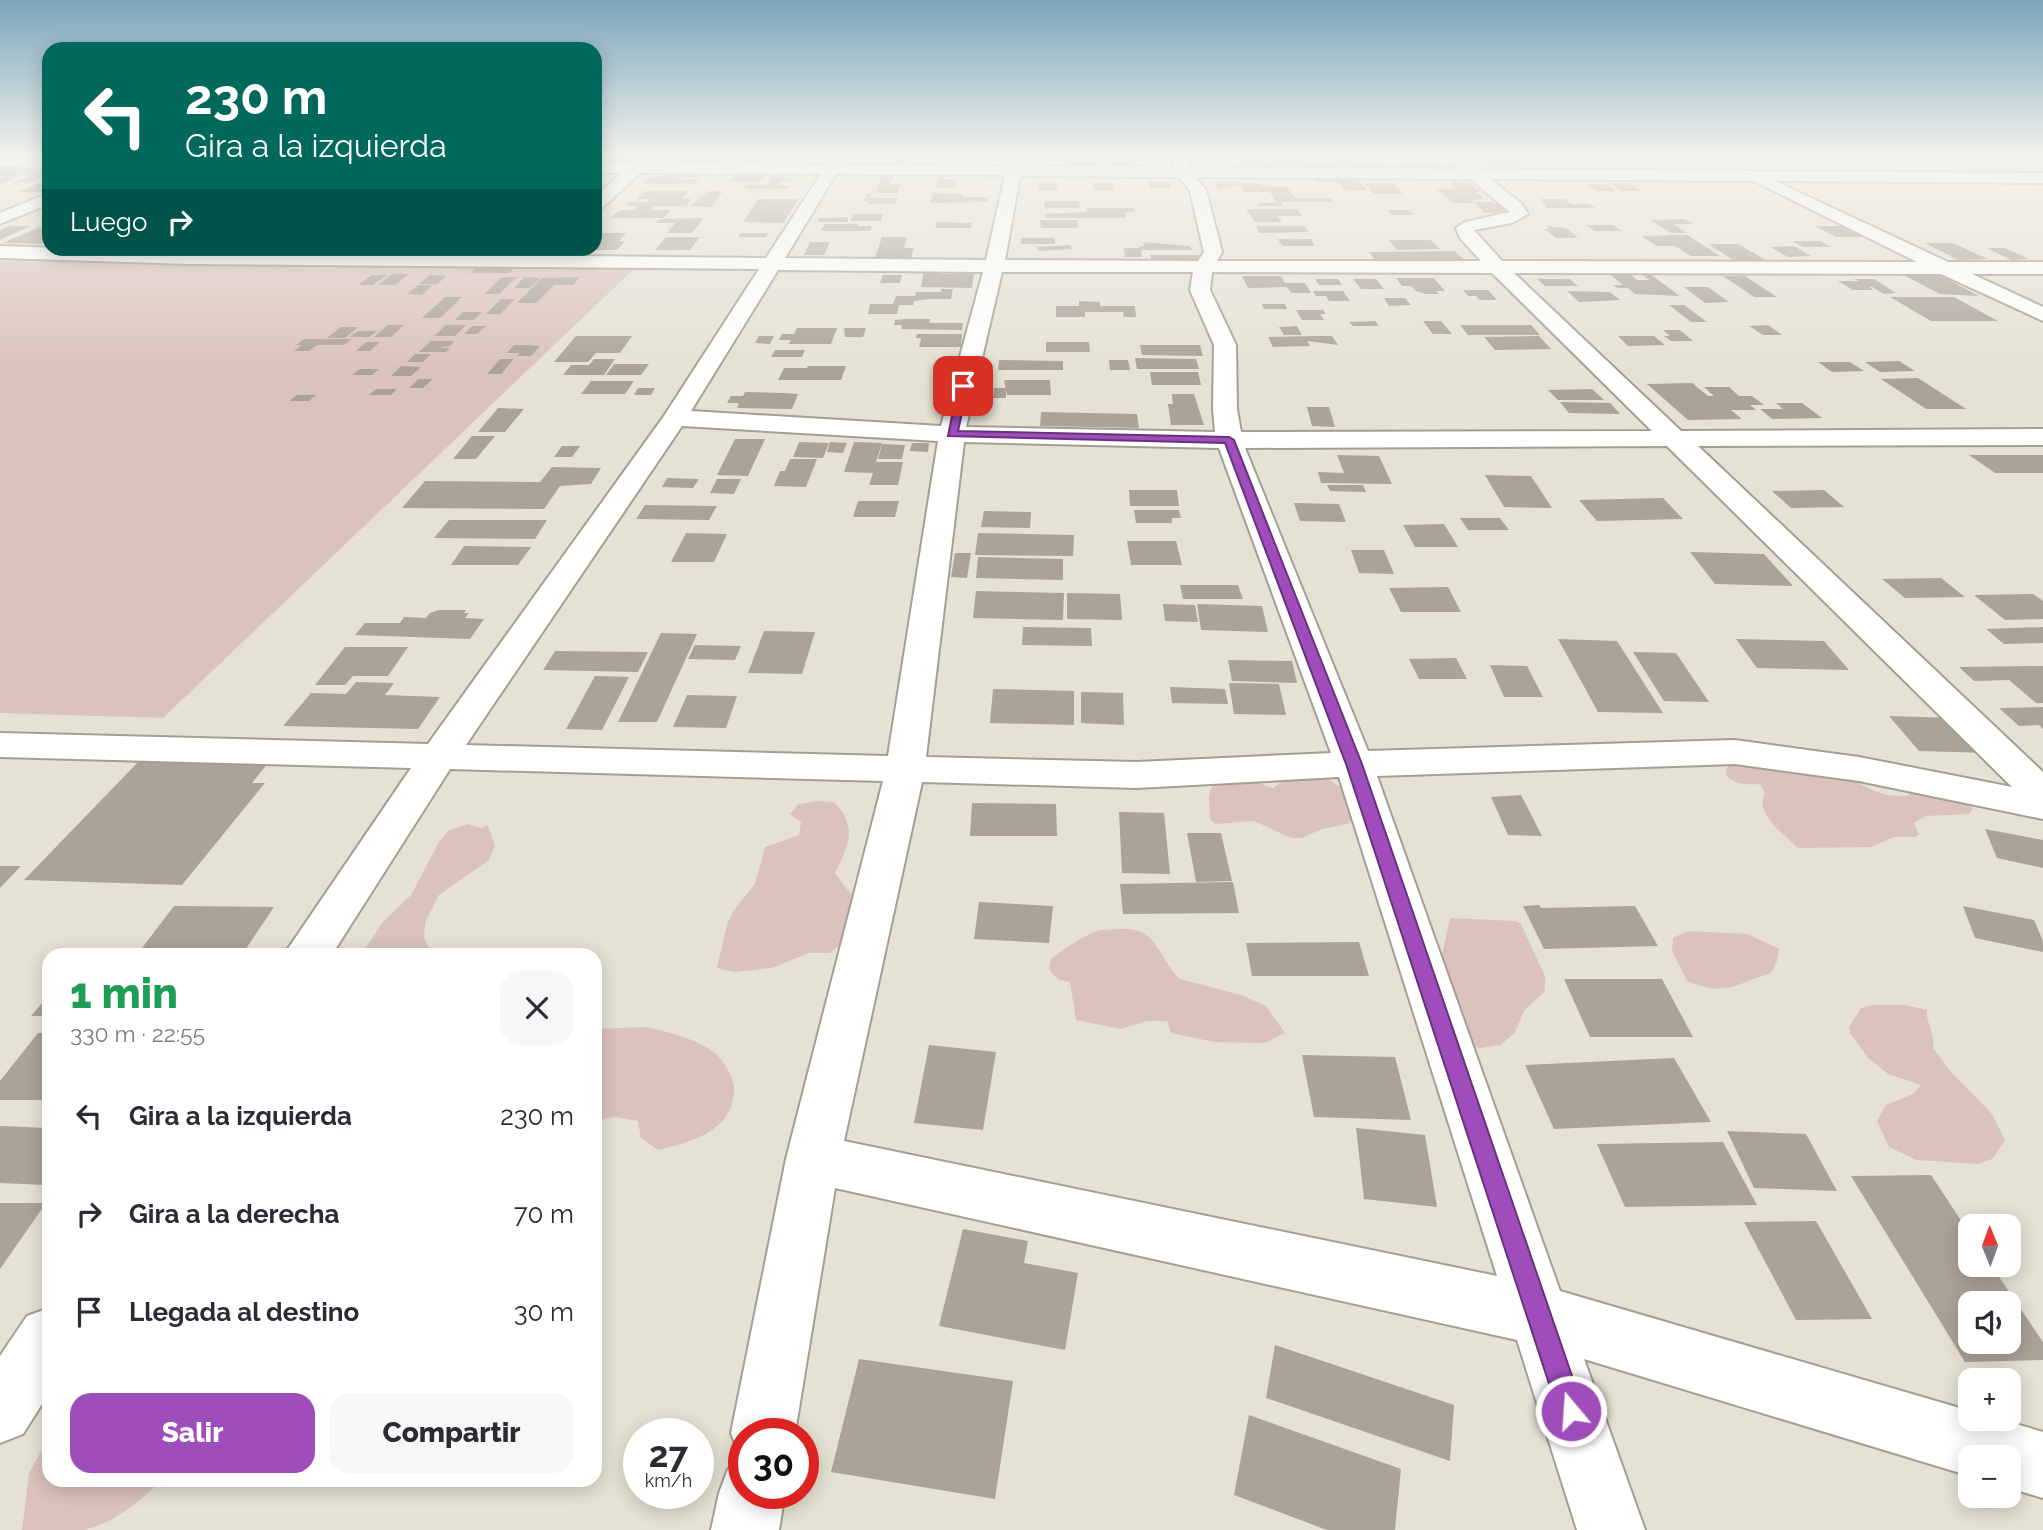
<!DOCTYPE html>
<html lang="es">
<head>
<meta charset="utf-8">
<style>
  :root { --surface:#fff; --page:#f7f7f7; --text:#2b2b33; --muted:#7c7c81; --accent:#a04dbc }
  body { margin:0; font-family:Raleway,sans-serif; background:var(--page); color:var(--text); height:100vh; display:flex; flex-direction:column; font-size:26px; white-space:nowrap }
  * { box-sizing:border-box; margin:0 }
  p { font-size:23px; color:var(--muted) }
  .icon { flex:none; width:38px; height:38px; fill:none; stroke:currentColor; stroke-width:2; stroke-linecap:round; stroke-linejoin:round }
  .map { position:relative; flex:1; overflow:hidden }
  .drawer { position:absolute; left:42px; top:948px; width:560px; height:539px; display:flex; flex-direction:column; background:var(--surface); border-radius:21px; box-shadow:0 4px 18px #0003 }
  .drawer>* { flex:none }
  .banner { position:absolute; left:42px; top:42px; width:560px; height:214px; border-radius:21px; box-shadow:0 4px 18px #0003; background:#00695c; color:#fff; overflow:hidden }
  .needle { width:46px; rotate:359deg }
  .tools { position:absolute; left:1958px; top:1214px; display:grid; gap:14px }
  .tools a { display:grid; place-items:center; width:63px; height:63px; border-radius:14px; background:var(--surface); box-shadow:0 4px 18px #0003; font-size:35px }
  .speed { position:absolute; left:623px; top:1418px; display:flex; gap:14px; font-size:35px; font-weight:700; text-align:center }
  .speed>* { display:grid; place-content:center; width:91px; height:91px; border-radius:50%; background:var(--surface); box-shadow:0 4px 18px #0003; line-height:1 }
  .speed small { font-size:18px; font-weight:400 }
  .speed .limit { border:10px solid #d22; background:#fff; color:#111 }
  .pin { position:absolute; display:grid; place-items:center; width:60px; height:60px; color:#fff; margin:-30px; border-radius:14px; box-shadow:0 4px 10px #0006 }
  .me { position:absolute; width:77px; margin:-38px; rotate:342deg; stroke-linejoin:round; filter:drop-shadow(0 0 5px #0008) }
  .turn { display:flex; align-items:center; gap:24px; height:147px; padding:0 28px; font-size:32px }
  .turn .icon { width:91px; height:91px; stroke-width:2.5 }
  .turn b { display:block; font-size:49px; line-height:60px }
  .then { display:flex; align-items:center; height:66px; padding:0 28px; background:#0003; gap:14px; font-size:26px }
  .round { display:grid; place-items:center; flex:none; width:74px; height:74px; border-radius:21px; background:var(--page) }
  .head { display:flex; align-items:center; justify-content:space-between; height:119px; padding:0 28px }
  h1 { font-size:42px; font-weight:800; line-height:52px; color:#1e9e55 }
  .cta { display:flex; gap:14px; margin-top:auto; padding:14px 28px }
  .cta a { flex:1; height:80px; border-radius:21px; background:var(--accent); color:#fff; font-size:28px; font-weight:800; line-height:80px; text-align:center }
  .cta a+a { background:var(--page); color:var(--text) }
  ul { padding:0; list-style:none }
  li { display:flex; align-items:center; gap:21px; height:98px; padding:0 28px }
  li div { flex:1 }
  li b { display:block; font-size:26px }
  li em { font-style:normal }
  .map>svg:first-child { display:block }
</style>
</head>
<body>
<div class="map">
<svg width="2043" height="1530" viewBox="0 0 2043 1530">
  <rect width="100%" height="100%" fill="#e5e2d4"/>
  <!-- green -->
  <path fill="#dbc3bb" d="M0,261l637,5 -474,452 -163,-5z
    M1731,762c35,4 71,6 105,13 30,7 40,25 73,20l5,-8 29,2 30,19 -4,6 -43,2 -12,7 5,11 -3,3h-22l-23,10 -73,1c-14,-14 -44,-34 -33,-55l-5,-9c-14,2 -46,-2 -29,-22z
    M1233,774l40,14 14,-10 22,-3 19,4 20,13 8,23 -8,9 -26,5 -20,9h-11l-37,-17 -39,3 -5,-5c-2,-25 -4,-37 23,-45z
    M816,801l18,1c24,25 15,43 1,71l17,23 -8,45 -14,12h-21l-37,15 -38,4 -17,-4 10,-44 7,-14 21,-26 10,-37 34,-12 2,-13 -11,-8 9,-10z
    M467,824l15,4 6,-3 7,21 -6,14 -50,35 -14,28 -1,14 8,18h-71l21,-32 29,-28 28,-53 9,-11z
    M1450,918l66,3 5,3 24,52v15l-21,20 -10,23 -14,11 -20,3 -14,-4 -27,-76z
    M1099,930c11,0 29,-3 40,1 19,7 26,35 41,48l61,16 25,11 19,27 -20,10 -51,-1 -43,-9 -4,-12h-20l-26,8 -45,-9 -6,-38 -11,-2 -10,-10 2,-11c14,-11 31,-22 48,-29z
    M1688,931l60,3 31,15 -2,12 -6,12c-39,12 -44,24 -84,8l-15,-30 1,-13z
    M1874,1005h31l22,5c-1,15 8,20 6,38l19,25 40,41 13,26 -13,19 -14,5 -62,-4 -27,-13 -12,-26 9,-16 27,-11 8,-9 -33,-11 -20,-16 -18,-25 -1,-6 12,-19z
    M645,1027c20,4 56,13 71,27 10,10 19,25 18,39 -3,39 -43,49 -76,57l-17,-12 -3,-17 -22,-4 -21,3v-91z
    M49,1437v43l112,1c-21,20 -48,43 -78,49 -19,0 -42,0 -61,0l7,-57z"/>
  <!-- building -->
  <path fill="#aca298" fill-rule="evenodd" d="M600,156h36l-4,4h-36z
    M690,156h53l-4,4 -55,3z
    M749,156h14l1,2 -5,6h-17z
    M781,156h31l-3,5h-22l1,-2h-8z
    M898,156h10l-3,7 -23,3 3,-5h11z
    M941,156h59v6l-60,-1z
    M1051,156h36l1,6h11v6h-29v-6h-19z
    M1112,156l27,2v4h-7l1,4h-23z
    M1240,156h17l6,9h-18z
    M1269,156h27l6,8h-28z
    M1330,158h18l6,7h-19z
    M1487,161h27l5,4h-26z
    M1400,162h30l18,6 -43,-1z
    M31,166l-8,4h15l-38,14v-6l3,-2h-3v-8z
    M49,167v7l-21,9h-17z
    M666,172h35l-5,5 -36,2h40l-4,5h-55l8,-7h13z
    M735,175h30l-5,7h-31z
    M882,176h12l-4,8h11l-4,9h-22z
    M1311,176h43l13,14h-22l-7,-8h-22z
    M772,177h21l-3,5h-10l-2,3 12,1 -2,3h-44l3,-4h20z
    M49,179v5l-8,4h8v4h-31z
    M938,179h19l-2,9h-19z
    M1238,181l3,4 -2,-2h17l11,4h20l8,11h36l3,4h-53l2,4h-24l-1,-3h19l-7,-11h-26l-3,-7 -23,4 -3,-7z
    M1039,182h18v8h-19z
    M1148,182h22l1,6h-21z
    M1450,182h19l12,10h-5l8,7 -14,1 3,2h20l18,10 -26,1 -10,-10h-21l-18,-14h22z
    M1093,183h20l1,7h-20z
    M1364,183h29l10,11h-29z
    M1610,183h19l12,8h-20z
    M1587,184h19l10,7h-19z
    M644,191h45l-7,8h10l-6,7h-32l-3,4h20l-7,8h-53l8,-8h15l3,-4h-11l3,-4h17l3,-3h-13z
    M709,191h14l-12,16 -20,-1z
    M933,193l30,1 -1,3h26v5l-58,1z
    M867,194h5l-1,4h27l-3,6h-27l1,-3h-5z
    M758,199h40l-14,24 -41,-1z
    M1540,199h25l6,5h18l6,4h-48z
    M1044,201h35l1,7h-35z
    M1087,208h47l1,4h-10l1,6h-81v-4l42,-2z
    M1246,209h51l5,7h-24l4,6h-27z
    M1387,210h22l5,5h-22z
    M853,214h30l-2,7h-31z
    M849,217l-2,5h-29l2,-4z
    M704,218l-12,15h-25l8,-10h-19l4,-4z
    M1685,219l8,5h-19l13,9h-16l-21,-13z
    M1040,220h37l1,8h-37z
    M937,222l35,1 -1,5h-36z
    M825,224h33l-1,2h15l-2,5h-49z
    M1586,225h27l9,6h-27z
    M9,226h22l-31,14v-10z
    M1256,226h48l4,6 -49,1z
    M1546,226l20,2 12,10h-22l-12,-9h6z
    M1815,226h29l21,11h-29z
    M39,227h10v17l-46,-1z
    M595,233h31l-7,8h6l-8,9h-22z
    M741,233h28l-3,4h-28z
    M1687,235l33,21h-29l-16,-10h-18l-16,-10z
    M666,237h34l-10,13h-35z
    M882,237h25l-3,11h10l-3,10h-36z
    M1021,238h34v6h-34z
    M1278,239h33l4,7h-33z
    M1389,240h42l9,9 -43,1z
    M1792,241h28l11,6h-28z
    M810,242h20l-6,13h-20z
    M1143,242l47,4 2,4h-51l1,7h-17l-1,-9h16l-1,-2h5z
    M1925,243h28l35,16 -30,1z
    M1708,244h30l28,16 -31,1z
    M1070,245l3,4 -34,2 -2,-4z
    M1794,246l17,10 -23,1 -18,-10z
    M1987,248h17l25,11 -18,1z
    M1455,251l11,11 -89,1 -8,-11z
    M1150,255h48l3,7h-49z
    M479,265h39l-9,8h-39z
    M924,271h15v3h35l-2,14 -51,-1z
    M1932,271l47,25 -39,-2 -42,-22z
    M392,274h17l-14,11h-17z
    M1630,274l7,6h12l-7,-6h8l30,22 -45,-2 -7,-6h-10l-5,-3h10l-12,-10z
    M372,275h15l-14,10h-15z
    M430,275l17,1 -10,8h-18z
    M883,275h19l-2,8h-20z
    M1242,276h39l4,7h20l6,10h-20l-4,-6 -39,1z
    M1723,276h22l32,21h-23z
    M502,277h15l-18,17h-15z
    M524,277l16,1 -10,10h-16z
    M580,277l-7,8h-19l-18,18h-19l25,-25z
    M1396,278h38l11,13h-9l3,3h-14l-9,-3 -5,-5h-9z
    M1315,279h23l4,6h-23z
    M1353,279h23l8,10h-23z
    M1537,279h33l8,7h-33z
    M1854,279h20l22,14 -12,1 -12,-7h-3l5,3h-21l-15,-9h21z
    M418,285h15l-11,10 -15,-1z
    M1684,287h24l21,15 -24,1z
    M941,289h12l-2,10h-22l-15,2 -1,4h-14l-2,9h-29l2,-10h23l3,-8h19l1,-4h25z
    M1463,290h25l9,10h-17l-4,-4h-8z
    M1313,291h30l7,10h-21l-3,-5h-10z
    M1567,291l43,1 10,8 -41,2z
    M445,297h17l-22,21h-18z
    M1890,297h64l44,24h-67z
    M1384,298h21l6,7 -22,1z
    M501,299h14l-15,15h-14z
    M1079,301l21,1v4h35l1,11h-12l-1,-5h-38v5h-29v-11h23z
    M1262,304h23l2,5h-23z
    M1669,305h15l23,17h-16z
    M1296,310h27l3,4h-6l4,6h-22z
    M463,312h19l-8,8h-19z
    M904,319h26l-1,4h34l-1,7 -61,-1 1,-4h-8l1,-5z
    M1375,321l4,5h-26l-4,-4z
    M1423,321h18l11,13h-19z
    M388,325h16l-13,12h-17z
    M446,325h20l-11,11h-21z
    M1460,325h71l9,10h-72z
    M1768,325l14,10h-19l-14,-9z
    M472,326h14l-9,8h-13z
    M1297,326l5,9h-18l-5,-8z
    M341,327h17l-13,11h-18z
    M797,328h40l-6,16h-42l2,-4h-12l3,-6h12z
    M844,328h22l-3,9h-18z
    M1663,330h17l13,11h-22l-7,-5h6z
    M358,331h19l-8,6h-20z
    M917,334h45l-1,13h-42l2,-9h-5z
    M576,336h56l-12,17h-24l-8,9h-34z
    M759,336h15l-4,8 -15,-1z
    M1317,336h15l6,9 -31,-4 3,5 -37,1 -5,-10z
    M1539,336l12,13 -56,1 -11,-13z
    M1618,336h36l11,9 -37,1z
    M304,339h48l-8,6h-27l-8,6h-15l8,-6h-6z
    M431,341h24l-5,5 -13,2h13l-4,4h-27z
    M366,342h14l-10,9h-14z
    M1046,342h43l1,10h-44z
    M514,345h13l13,1 -9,10h-14l3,-3h-13z
    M1140,345h60l3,11 -61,-1z
    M775,350h30l-3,7h-31z
    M415,354h16l-8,8h-16z
    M1135,358l61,1 3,10h-62z
    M500,359h14l-13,15h-14z
    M594,359h21l-11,16h-41l8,-10h18z
    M999,360l64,1v9h-65z
    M1109,360h19l2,10h-20z
    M1899,361l16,10 -35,1 -15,-10z
    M1818,362h32l14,9 -32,1z
    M614,364h35l-8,11h-35z
    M401,366l20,1 -10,9h-20z
    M808,366h38l-5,14h-63l6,-12h23z
    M360,369h19l-7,6h-20z
    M1150,372h48l3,13h-49z
    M1918,378l48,31h-40l-45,-30z
    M418,379h15l-10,9h-14z
    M1004,380h46l1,15h-44z
    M591,381h43l-9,13h-44z
    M1692,383l16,13h6l-10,-9h25l10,9h13l12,9h-14l6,5h-25l11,9 -54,1 -41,-36z
    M638,388h17l-4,7h-17z
    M994,388h12v10h-13z
    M376,389h21l-6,6h-22z
    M1592,389l12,11h-46l-10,-10z
    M745,392l38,1 15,1 -6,15 -55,-1 2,-5h-12l4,-7h12z
    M1172,394h22l10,31h-33l-3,-21h5z
    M297,395h19l-7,6h-20z
    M1560,402l50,1 10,11 -51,-1z
    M1776,403h26l20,15 -50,1 -12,-10h23z
    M1307,407h22l6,20 -23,-1z
    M498,408l26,1 -19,23h-27z
    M1041,412l96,2 2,14 -99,-2z
    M472,436h23l-19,23h-23z
    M735,439h30l-17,37 -31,-1z
    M799,442l30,1 -6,15 -30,-1z
    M830,442l17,1 -4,10 -16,-1z
    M854,442l28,1 -6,19h27l-5,23h-29l4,-12 -29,-1z
    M912,443h17l-1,9 -18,-1z
    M882,444l23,1 -3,14h-24z
    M562,446h18l-8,11h-18z
    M1337,455l42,1 13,28 -71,-1 -3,-11 26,1z
    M1969,455h74v18h-48z
    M790,459h27l-11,28 -32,-1 6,-15h5z
    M552,467l49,1 -10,16 -31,2 -16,23 -142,-1 23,-27 115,1z
    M1485,475l46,1 21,32 -48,-1z
    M667,478l32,1 -6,9 -31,-1z
    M717,479h24l-7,15 -24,-1z
    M1327,485h36l3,7 -36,-1z
    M1129,490h48l2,16h-49z
    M1824,490l20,17 -53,1 -19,-17z
    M1663,498l20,21 -86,2 -18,-21z
    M858,501h41l-4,16h-42z
    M1294,503l45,1 7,18 -46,-1z
    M645,505l72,1 -8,14 -73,-1z
    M1134,510h45l2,8h-9v5h-36z
    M984,511l47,1 -1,16 -49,-1z
    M1460,518h40l9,12h-41z
    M449,520h98l-12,19 -101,-1z
    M1444,524l14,23h-43l-12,-22z
    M686,533l41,1 -13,28h-43z
    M978,533l96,2 -1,21 -98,-1z
    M1127,541h49l6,24h-51z
    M464,546l67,1 -13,18h-67z
    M1351,550h33l10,24 -35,-1z
    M1690,552l74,2 29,32 -78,-2z
    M955,553h16l-4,25 -16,-1z
    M978,557l85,2v21l-87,-2z
    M1941,578l24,19 -60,1 -23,-19z
    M1180,585h58l5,14h-60z
    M1448,587l13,25h-60l-12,-24z
    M976,591l88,2 -1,27 -90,-2z
    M1067,593l53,1 2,26 -55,-1z
    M2033,594l10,7v18l-38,1 -31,-25z
    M1163,604l32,1 3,17 -33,-1z
    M1197,604l65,2 6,26 -67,-2z
    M439,610h27l-2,3h5l-4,5 19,1 -14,20 -115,-4 10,-12h35l4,-6 22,1 4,-5z
    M1023,627l68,1 1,18 -70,-1z
    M2043,627v16l-39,1 -18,-15z
    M764,631l51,1 -13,42 -54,-1z
    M661,633l36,1 -40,88h-39z
    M1558,639l59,2 46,72 -65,-1z
    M1736,639l88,2 25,29 -92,-2z
    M695,645l46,1 -6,14 -47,-1z
    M345,647h63l-20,29h-35l-8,9h-30z
    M555,651l93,1 -10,20 -95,-2z
    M1633,652l43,1 33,49 -45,-1z
    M1456,658l11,21h-48l-10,-20z
    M1228,660l64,1 5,22 -65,-2z
    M1490,665l37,1 16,31h-39z
    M2043,666v37h-7l-27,-23 -35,1 -15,-14z
    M595,676l34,1 -27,53 -36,-1z
    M356,682l38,1 -9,12 55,2 -22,32 -135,-3 28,-33 35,1z
    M1229,683l50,1 7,31 -52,-1z
    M1170,687l55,2 3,15 -56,-1z
    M993,689l81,2v34l-84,-2z
    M1081,692l42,1 1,32 -43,-2z
    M687,695l50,1 -11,32 -53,-1z
    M2043,707v22l-4,-4 -20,1 -20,-18z
    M1889,716l67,2 33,35 -70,-2z
    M141,759l128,3 -17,21h13l-83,102 -158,-5z
    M1521,795l21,41 -34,-1 -17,-38z
    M972,803l84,1 1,32h-87z
    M1119,812l45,1 6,61 -48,-1z
    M1985,829l58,11v28l-46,-10z
    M1187,833h34l11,48 -36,1z
    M0,866h21l-21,22z
    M1233,882l6,31 -116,1 -3,-30z
    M979,902l74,4 -4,37 -75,-4z
    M1539,905l2,3 94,-2 23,40 -114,3 -21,-43z
    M174,906l100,1 -31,46 -104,-1z
    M1963,906l71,14 9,21v11l-68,-14z
    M1359,942l10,34h-117l-6,-33z
    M1564,979h98l31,58h-103z
    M49,995v21h-18z
    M38,1033h11v67h-49v-19z
    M929,1045l67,7 -13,78 -69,-7z
    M1302,1055l93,2 16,63 -97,-3z
    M1674,1058l37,64 -157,7 -29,-64z
    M0,1126l49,2v52l-3,5 -46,-2z
    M1356,1128l69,7 12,72 -73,-8z
    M1727,1131l79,3 31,57 -83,-3z
    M1723,1142l34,63 -132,2 -28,-63z
    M1931,1175l39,59v31h21l52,77v18l-78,2 -114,-186zM1970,1304h39v38h-39z
    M0,1203h46l-46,66z
    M1816,1221l56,98 -76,1 -52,-98z
    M963,1229l65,12 -4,22 54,10 -13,77 -126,-24z
    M1275,1345l179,60 -4,56 -184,-63z
    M859,1359l154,22 -18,118 -164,-27z
    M1249,1415l152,54 -6,61h-68l-93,-35z"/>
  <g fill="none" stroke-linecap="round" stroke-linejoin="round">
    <!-- minor casing -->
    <g stroke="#a39f93" stroke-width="4">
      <path id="minor" d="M641,156h10l2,3 -4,5 178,1 6,-9h14l-5,9 165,1 2,-10h14l-1,10 152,1v-11h14l1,11 270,2 -3,-3 8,-5 14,8 565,4v10l-268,-2 173,81h95v12h-71l71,33v14l-102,-47 -427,-1 167,158 362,-2v16l-345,1 345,326v47l-184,-38 -124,-17 -358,12 183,515 410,120v8h29l44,13v66l-34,-10v-30h-39v18l-386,-117 61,171h-68l-60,-190 -682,-152 -40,245h-51v24l-4,-1 -9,-23 55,-274 97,-378 -433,-12 -119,187h-48l128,-188 -411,-11v-24l428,11 236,-328 95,-147 -569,-5 -190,-6v-12l190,6 576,6 55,-84 -181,-1 -39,36 -6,1v-14l27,-23h-27v-10l37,1zM836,174l169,1 -19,85 -201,-2zM1020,176l159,1 11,14 14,61 -6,9 -193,-1zM1195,177l275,2 40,33 -45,10 -9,6 4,10 21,23h-264l5,-9 -16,-62zM1490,179l264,2 163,81 -415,-1 -28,-31 38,-7 16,-9 -6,-10zM778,270l205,2 -42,154 -250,-15zM1002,272h191l-3,18 24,55 -1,64 2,23 -249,-5zM1212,272l280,1 160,158 -411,1 -4,-23 -1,-64 -26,-55zM682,426l256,15 -50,315 -422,-11zM964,442l255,6 112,305 -194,9 -211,-5zM1667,446l345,341 -153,-30 -124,-17 -367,11 -123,-303zM1339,777l158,499 -653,-135 78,-359 215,6z
        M0,158h49v10l-49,-2z
        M49,193v11l-49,20v-11z
        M49,1308v85l-26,41 -23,9v-87l27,-40z
        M744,1463v30h41l-6,37h-68l8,-37 9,-24z"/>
    </g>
    <!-- minor -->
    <use href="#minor" fill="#fff" fill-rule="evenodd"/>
  </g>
  <!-- sky -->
  <linearGradient id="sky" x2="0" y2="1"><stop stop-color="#7aa6bc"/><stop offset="0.42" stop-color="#f3f2ec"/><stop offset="1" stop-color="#f3f2ec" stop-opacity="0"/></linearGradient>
  <rect width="2043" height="370" fill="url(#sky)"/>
  <!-- route -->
  <path fill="#a04dbc" stroke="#68327a" stroke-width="2" d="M963,383l5,3 -10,45 271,6 5,3 128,324 222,647 -4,9 -9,4 -9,-4 -4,-9 -212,-647 -121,-321 -277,-7 10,-50z"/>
</svg>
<div class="tools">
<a><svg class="needle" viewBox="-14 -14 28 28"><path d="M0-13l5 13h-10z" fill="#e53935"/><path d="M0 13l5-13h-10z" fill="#7c7c81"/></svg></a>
<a><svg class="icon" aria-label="sound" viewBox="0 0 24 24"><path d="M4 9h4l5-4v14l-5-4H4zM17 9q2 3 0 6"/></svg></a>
<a>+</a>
<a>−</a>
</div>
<div class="speed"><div>27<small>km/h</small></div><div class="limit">30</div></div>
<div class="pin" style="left:963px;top:386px;background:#d93025"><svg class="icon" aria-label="arrive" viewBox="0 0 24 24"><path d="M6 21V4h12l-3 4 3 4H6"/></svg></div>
<svg class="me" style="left:1571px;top:1411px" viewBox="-20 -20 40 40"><circle r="17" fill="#a04dbc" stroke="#fff" stroke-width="3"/><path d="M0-11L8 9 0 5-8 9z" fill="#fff"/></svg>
<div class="banner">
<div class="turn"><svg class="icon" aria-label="left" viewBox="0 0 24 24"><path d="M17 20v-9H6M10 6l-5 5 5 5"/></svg><div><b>230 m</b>Gira a la izquierda</div></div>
<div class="then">Luego<svg class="icon" aria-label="right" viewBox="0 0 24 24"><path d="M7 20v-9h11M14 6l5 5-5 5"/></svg></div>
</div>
<section class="drawer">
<div class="head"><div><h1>1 min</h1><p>330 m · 22:55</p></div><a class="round"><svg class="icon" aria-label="close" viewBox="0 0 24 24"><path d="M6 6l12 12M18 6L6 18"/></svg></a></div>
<ul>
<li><svg class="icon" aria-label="left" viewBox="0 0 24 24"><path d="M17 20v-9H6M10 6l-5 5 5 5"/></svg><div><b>Gira a la izquierda</b></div><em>230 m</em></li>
<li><svg class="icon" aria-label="right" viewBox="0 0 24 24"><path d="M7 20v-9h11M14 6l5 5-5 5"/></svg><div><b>Gira a la derecha</b></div><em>70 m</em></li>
<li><svg class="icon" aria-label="arrive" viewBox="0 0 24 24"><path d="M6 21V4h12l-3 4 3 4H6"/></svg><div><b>Llegada al destino</b></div><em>30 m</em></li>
</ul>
<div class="cta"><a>Salir</a><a>Compartir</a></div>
</section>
</div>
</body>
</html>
